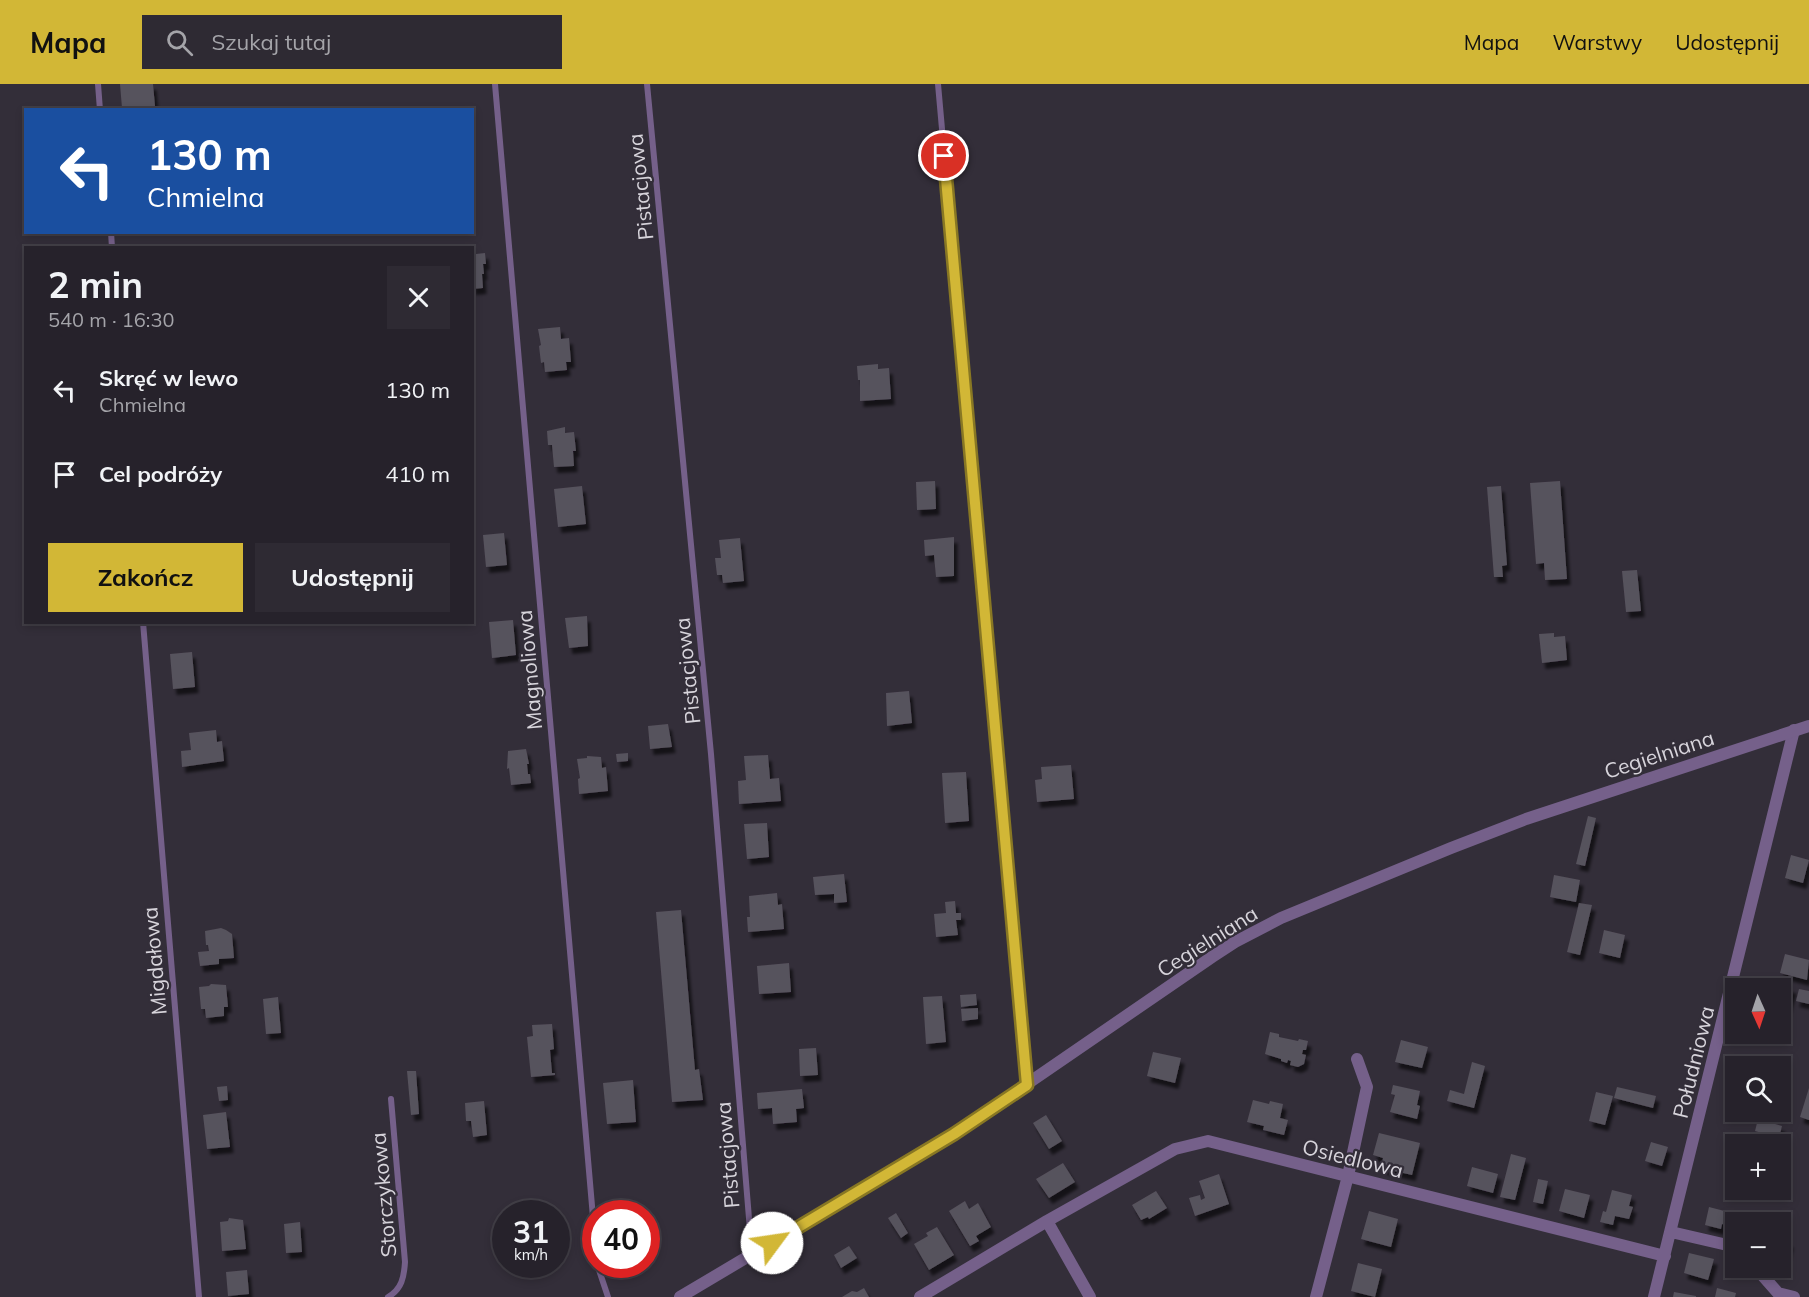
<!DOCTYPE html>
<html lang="pl">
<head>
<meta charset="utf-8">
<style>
  :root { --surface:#26222b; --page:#2e2a33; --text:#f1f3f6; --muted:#a4a4a9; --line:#423f47; --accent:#d2b736 }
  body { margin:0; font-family:Mulish,sans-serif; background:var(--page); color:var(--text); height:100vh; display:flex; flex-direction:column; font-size:22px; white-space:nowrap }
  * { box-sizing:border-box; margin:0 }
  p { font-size:20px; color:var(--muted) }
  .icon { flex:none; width:33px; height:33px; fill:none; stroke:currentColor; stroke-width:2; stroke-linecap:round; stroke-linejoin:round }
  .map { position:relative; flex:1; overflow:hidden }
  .details { position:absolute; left:24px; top:162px; width:450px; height:378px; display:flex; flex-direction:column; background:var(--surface); border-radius:0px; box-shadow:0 3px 9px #0003,0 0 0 2px var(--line) }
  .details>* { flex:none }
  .top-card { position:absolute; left:24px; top:24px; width:450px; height:126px; border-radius:0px; box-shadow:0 3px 9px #0003,0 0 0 2px var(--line); background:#1a4fa0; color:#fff; overflow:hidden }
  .needle { width:39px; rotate:177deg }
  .controls { position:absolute; left:1725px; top:894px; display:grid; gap:12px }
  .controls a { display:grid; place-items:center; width:66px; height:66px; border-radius:0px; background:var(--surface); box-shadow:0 3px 9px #0003,0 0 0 2px var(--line); font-size:30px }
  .speed { position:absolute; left:492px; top:1116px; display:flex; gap:12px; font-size:30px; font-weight:700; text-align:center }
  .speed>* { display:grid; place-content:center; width:78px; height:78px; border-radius:50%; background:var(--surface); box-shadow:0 3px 9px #0003,0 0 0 2px var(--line); line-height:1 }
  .speed small { font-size:15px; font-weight:400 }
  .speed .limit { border:9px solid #d22; background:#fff; color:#111 }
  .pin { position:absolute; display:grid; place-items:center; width:51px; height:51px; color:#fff; margin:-26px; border:3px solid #fff; border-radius:50%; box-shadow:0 2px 6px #0007 }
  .me { position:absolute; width:66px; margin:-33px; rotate:59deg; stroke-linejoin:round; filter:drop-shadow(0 0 4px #0008) }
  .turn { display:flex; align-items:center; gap:21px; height:126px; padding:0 24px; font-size:27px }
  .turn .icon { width:78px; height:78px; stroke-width:2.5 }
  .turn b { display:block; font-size:42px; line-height:51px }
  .round { display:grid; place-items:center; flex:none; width:63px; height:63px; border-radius:0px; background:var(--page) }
  .summary { display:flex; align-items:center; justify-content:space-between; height:102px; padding:0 24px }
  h1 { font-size:36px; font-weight:700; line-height:45px }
  .action { display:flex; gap:12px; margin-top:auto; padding:12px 24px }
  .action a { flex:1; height:69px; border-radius:0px; background:var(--accent); color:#111; font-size:24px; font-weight:700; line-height:69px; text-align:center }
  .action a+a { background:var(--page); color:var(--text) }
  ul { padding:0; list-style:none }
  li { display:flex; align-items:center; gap:18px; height:84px; padding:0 24px }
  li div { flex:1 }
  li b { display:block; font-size:22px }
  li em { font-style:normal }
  header { display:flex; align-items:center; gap:36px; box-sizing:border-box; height:84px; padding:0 30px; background:var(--accent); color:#111 }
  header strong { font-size:28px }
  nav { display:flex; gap:33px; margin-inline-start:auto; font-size:21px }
  .search { width:420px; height:54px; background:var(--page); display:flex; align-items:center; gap:15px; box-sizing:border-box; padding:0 21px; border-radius:0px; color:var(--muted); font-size:22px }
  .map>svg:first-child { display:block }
</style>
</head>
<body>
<header>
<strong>Mapa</strong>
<div class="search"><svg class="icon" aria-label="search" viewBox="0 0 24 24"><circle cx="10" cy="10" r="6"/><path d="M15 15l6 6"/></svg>Szukaj tutaj</div>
<nav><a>Mapa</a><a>Warstwy</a><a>Udostępnij</a></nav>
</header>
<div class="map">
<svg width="1809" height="1213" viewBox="0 0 1809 1213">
  <defs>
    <filter id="shadow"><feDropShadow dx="3.5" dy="6" stdDeviation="1.5" flood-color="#0009"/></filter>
  </defs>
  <rect width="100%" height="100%" fill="#332e39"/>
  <!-- building -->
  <path fill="#57525d" filter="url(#shadow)" d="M120,0h33l2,22 -33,2z
    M475,167l1,3 9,-1 1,11h-3l1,10h-2l1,14 -11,1v-37z
    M560,243l1,12 8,-1 2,24h-5l1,8 -22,2 -1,-10 -3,1 -2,-17 2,-1 -3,-16z
    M878,280v5l11,-1 2,31 -31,2v-21h-2l-1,-14z
    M565,343v6l9,-1 2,19h-3l1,15 -20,1 -2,-22h-4l-1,-14z
    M935,397l1,28 -19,1 -1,-28z
    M1560,397l7,98 -22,1 -1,-17 -8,1 -6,-81z
    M582,402l4,38 -28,3 -4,-38z
    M1501,402l6,79 -5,1 1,11h-9l-7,-90z
    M504,449l3,32 -21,2 -3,-32z
    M954,453v39l-18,1 -2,-22 -9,1 -1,-16z
    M740,454l4,43 -21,2 -1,-8h-5l-2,-17h6l-2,-18z
    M1637,486l4,41 -15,1 -4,-41z
    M587,532l1,30 -19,2 -4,-30z
    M513,536l3,35 -24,3 -3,-36z
    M1554,549v4l11,-1 2,24 -25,3 -3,-29z
    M192,568l3,35 -22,2 -3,-35z
    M909,607l3,32 -25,3 -1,-33z
    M668,640l4,23 -22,2 -2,-23z
    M216,646l1,12 5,-1 2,20 -42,6 -1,-16 10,-1 -2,-17z
    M526,665l3,15h-2l1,10h2l1,9 -20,2 -2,-17 -2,1 1,-18z
    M628,669v8l-11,1 -1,-8z
    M768,671l2,24 9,-1 2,23 -42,3 -1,-23 8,-1 -2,-24z
    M587,672l14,1 1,11 4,-1 2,24 -29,3 -1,-15 2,-1 -3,-19 10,-1z
    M1071,681l3,34 -37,3 -2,-22 7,-1 -1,-12z
    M966,688l3,49 -24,2 -3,-50z
    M1588,732l8,2 -11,48 -9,-2z
    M767,739l2,34 -22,2 -3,-35z
    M1791,771l18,5 -6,23 -18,-5z
    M844,790l3,28 -13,1v-9l-19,1 -2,-18z
    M1554,791l26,5 -4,22 -26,-5z
    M777,809l1,12 4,-1 2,25 -36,3 -1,-15h3l-1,-21z
    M955,817l1,12h5v7h-5l2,15 -22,2 -2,-23 12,-1 -1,-11z
    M1579,819l13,2 -12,50 -13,-3z
    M681,826l14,160 4,-1 4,31 -31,2 -16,-190z
    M221,844l5,2 6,4 2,24 -15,1v5l-19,2 -2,-14 11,-1 -1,-6h-2l-1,-14z
    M1604,846l21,5 -5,23 -21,-5z
    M1785,870l24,6 -2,20 -27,-7z
    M789,879l2,29 -32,2 -2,-28z
    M1770,897l23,7 -8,29 -5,-1v-28h-12z
    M211,900l15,1 2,22h-4v9l-18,2 -1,-9h-4l-2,-22 10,-1z
    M1799,905l10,2v13l-13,-3z
    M976,910l1,11 -16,2 -1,-12z
    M942,912l4,46 -20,2 -3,-47z
    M278,913l3,36 -15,1 -3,-35z
    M978,924v11l-16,2 -1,-12z
    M552,940l2,25 -4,1 2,23h3v2l-24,2 -4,-40 6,-1 -1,-11z
    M1270,948l9,2v3l19,4 1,-2 9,2 -2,9h-3l-1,4 4,1 -2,9 -6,3 -8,-2 1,-4 -3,-1 -1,3 -6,-2v-2l-16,-5z
    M1401,956l27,7 -6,21 -27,-6z
    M816,964l2,27 -18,1 -1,-27z
    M1153,968l28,6 -6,25 -28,-7z
    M1472,978l13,4 -11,42 -27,-7 3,-11 14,4z
    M407,987h9l3,43 -8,1z
    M633,996l3,42 -29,2 -4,-41z
    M1393,1001l27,6 -3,14 3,1 -3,13 -27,-7 5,-17 -4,-1z
    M227,1002l1,14 -9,1 -2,-14z
    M1617,1003l39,9 -3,12 -39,-10z
    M1809,1004v32l-9,-3z
    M802,1005l2,19 -8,1 1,13 -24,2 -1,-16 -14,1 -1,-16z
    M1596,1008l17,4 -8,29 -16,-4z
    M1253,1016l16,4 1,-3 13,3 -3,14 8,2 -4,15 -21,-5 1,-4 -17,-4z
    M484,1017l3,34 -14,2 -2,-16h-5l-1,-18z
    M226,1028l4,35 -23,2 -4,-34z
    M1046,1031l16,26 -13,8 -16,-26z
    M1758,1035l24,7 -3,12 -24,-7z
    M1379,1049l41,10 -8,32 -31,-7 2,-10 -10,-3z
    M1651,1058l17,5 -6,19 -17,-5z
    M1511,1070l15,4 -11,42 -15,-3z
    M1063,1079l12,19 -26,16 -13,-19z
    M1472,1083l26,7 -5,19 -26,-7z
    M1219,1090l10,30 -34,12 -6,-18 11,-3 1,5 4,-2 -6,-17z
    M1538,1095l10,2 -5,23 -10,-2z
    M1565,1105l25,6 -6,23 -25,-7z
    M1612,1106l20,5 -3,11 4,1 -4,12 -14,-3 -2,9 -13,-3 3,-11 3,1z
    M1156,1107l11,17 -18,11 -1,-2 -7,3 -9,-15z
    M965,1117l4,8 9,-6 13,24 -15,9 3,5 -9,5 -21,-35z
    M1709,1123l50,13 -1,2h-22v6l-14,-4 -1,5 -16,-4z
    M1369,1127l29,8 -7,28 -30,-8z
    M896,1129l12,20 -7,5 -13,-20z
    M229,1134l14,2 3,29 -24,2 -2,-29 8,-1z
    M300,1138l2,30 -16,1 -2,-29z
    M937,1143l17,28 -25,15 -15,-26 14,-8 -2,-3z
    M1780,1156l10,2 -7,27h-3z
    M849,1162l8,12 -16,10 -7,-13z
    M1689,1169l25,6 -6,21 -24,-7z
    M1358,1179l24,6 -7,28 -24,-6z
    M247,1186l2,24 -21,2 -2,-24z
    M864,1204l5,9h-27l10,-6 5,1z
    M1717,1204l19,5 -1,4h-20z
    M1674,1208l22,4v1h-23z"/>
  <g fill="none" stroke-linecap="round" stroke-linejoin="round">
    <!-- service -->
    <path stroke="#75608a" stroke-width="6" d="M98,0l2,26
      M495,0l101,1168
      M647,0l64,670 41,501
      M938,0l89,1001
      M111,148l1,16
      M143,538l56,675
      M597,1180l11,33
      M388,1213c14,-8 16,-20 17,-35l-14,-163"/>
    <!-- minor -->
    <path stroke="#75608a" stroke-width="12" d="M1047,1137l43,76
      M1671,1148l65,15
      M1756,1184l22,25 16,4
      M920,1213l127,-76 128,-72 33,-8 457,115
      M1316,1213l32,-121 19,-89 -10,-28
      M1654,1213l140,-567"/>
    <!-- tertiary -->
    <path stroke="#75608a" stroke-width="12" d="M680,1213l274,-163 258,-177 23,-15 46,-24 170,-70 75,-29 283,-93"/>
  </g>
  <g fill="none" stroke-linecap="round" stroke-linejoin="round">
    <!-- route casing -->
    <g stroke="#887723" stroke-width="15">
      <path id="route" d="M772,1159l182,-109 73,-49 -83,-929"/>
    </g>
    <!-- route -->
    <use href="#route" stroke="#d2b736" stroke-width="10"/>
  </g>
  <g text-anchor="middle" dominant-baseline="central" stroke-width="4.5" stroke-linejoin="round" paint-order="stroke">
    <!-- street labels -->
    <g font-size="21" fill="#d7d4db" stroke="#332e39">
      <text transform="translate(640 103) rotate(-96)">Pistacjowa</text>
      <text transform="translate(529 586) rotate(-95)">Magnoliowa</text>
      <text transform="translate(687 587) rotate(-96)">Pistacjowa</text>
      <text transform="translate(1659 670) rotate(-18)">Cegielniana</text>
      <text transform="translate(1207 857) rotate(-32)">Cegielniana</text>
      <text transform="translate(154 877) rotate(-95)">Migdałowa</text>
      <text transform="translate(1693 978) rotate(-76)">Południowa</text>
      <text transform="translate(727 1071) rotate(-95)">Pistacjowa</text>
      <text transform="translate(1353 1074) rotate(14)">Osiedlowa</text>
      <text transform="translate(383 1111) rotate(-95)">Storczykowa</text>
    </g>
  </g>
</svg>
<div class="controls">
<a><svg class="needle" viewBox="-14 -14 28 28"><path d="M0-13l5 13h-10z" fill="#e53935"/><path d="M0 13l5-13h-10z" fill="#a4a4a9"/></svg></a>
<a><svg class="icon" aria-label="search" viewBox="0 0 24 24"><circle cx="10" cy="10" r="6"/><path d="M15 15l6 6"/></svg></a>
<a>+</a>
<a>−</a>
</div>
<div class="speed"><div>31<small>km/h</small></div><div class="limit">40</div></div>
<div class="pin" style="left:944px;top:72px;background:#d93025"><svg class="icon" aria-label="arrive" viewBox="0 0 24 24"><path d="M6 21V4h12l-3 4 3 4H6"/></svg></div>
<svg class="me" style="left:772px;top:1159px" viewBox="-20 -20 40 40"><circle r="19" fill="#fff"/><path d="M0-13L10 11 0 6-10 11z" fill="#d2b736"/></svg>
<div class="top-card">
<div class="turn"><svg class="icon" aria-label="left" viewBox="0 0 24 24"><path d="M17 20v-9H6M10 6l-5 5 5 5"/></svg><div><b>130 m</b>Chmielna</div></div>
</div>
<section class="details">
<div class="summary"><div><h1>2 min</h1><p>540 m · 16:30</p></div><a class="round"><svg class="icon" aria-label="close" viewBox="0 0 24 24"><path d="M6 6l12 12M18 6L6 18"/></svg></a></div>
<ul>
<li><svg class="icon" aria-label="left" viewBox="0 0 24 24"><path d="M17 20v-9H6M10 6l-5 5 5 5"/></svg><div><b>Skręć w lewo</b><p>Chmielna</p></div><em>130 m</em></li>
<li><svg class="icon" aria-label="arrive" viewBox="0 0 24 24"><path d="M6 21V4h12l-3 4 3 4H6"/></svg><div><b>Cel podróży</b></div><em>410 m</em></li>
</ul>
<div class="action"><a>Zakończ</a><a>Udostępnij</a></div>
</section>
</div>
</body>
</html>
